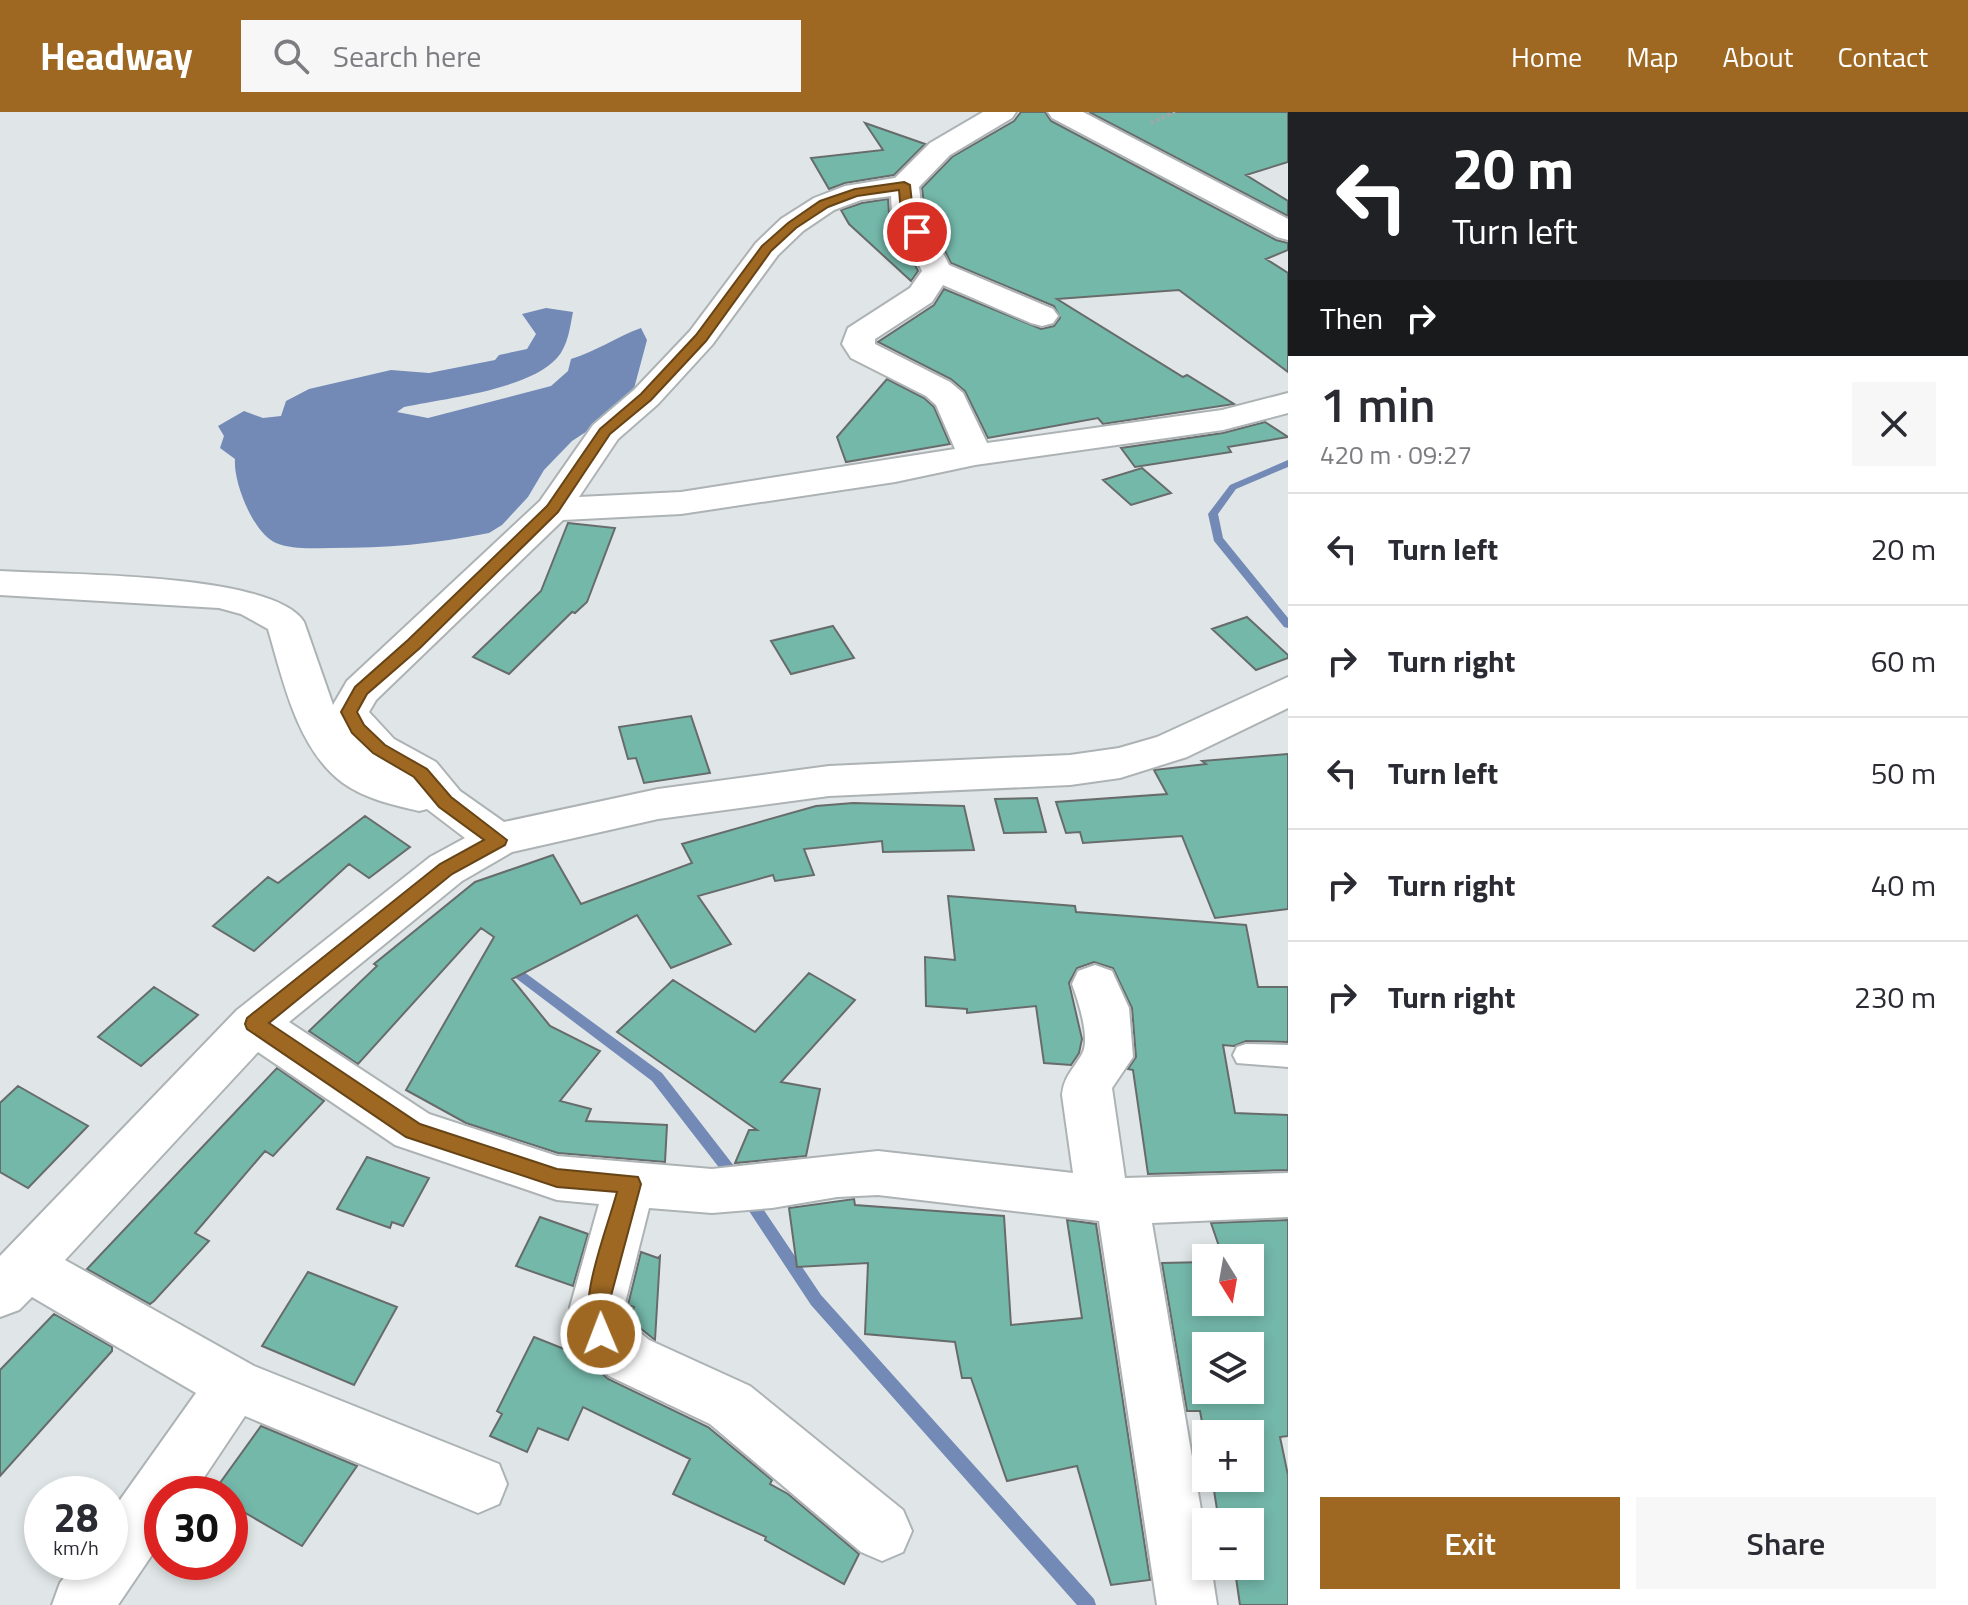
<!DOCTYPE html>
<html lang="en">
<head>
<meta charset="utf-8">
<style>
  :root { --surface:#fff; --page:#f7f7f7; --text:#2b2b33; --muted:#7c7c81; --line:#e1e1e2; --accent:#9e6822 }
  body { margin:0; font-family:"Titillium Web",sans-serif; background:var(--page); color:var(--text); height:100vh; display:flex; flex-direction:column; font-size:30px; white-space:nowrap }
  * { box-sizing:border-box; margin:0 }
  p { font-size:26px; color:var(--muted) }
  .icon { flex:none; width:44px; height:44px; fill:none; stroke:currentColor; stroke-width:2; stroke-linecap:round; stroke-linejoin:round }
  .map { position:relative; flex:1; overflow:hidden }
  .side { display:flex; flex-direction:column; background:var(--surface); width:680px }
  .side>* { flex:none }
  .hud { background:#202124; color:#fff; overflow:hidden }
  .needle { width:52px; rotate:169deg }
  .tools { position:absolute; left:1192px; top:1132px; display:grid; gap:16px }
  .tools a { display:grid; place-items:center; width:72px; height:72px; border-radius:0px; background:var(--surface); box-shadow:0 4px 12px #0003; font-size:40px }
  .speed { position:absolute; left:24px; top:1364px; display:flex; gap:16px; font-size:40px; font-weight:700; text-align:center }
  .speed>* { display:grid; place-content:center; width:104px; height:104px; border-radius:50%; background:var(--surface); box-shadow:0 4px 12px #0003; line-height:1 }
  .speed small { font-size:20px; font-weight:400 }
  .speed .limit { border:12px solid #d22; background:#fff; color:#111 }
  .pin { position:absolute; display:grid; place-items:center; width:68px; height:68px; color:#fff; margin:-34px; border:4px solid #fff; border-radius:50%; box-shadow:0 2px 8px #0007 }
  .me { position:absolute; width:88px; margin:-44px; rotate:359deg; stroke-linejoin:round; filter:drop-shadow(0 0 6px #0008) }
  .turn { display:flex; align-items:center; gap:28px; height:168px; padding:0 32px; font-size:36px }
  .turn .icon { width:104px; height:104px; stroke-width:2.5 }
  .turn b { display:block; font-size:56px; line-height:68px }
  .then { display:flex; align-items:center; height:76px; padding:0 32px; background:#0003; gap:16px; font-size:30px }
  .round { display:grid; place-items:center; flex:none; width:84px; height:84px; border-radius:0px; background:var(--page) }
  .headline { display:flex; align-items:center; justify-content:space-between; height:136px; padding:0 32px }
  h1 { font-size:48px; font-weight:600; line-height:60px }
  .cta { display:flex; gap:16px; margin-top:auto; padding:16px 32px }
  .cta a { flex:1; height:92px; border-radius:0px; background:var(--accent); color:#fff; font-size:32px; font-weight:600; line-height:92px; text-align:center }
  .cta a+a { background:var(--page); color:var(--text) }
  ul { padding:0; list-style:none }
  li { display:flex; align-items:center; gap:24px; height:112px; padding:0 32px; border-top:2px solid var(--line) }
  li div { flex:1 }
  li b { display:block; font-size:30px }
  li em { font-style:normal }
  header { display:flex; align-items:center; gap:48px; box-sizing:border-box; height:112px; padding:0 40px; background:var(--accent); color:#fff }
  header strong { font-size:38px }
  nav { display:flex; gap:44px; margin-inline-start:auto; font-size:28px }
  .search { width:560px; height:72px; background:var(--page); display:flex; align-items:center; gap:20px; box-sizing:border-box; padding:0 28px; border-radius:0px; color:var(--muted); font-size:30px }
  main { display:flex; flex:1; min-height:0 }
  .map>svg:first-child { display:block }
</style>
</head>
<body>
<header>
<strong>Headway</strong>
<div class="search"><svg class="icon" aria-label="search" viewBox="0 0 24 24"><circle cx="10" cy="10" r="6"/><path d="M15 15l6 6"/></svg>Search here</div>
<nav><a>Home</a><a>Map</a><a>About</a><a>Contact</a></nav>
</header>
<main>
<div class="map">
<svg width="1288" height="1493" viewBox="0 0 1288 1493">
  <rect width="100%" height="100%" fill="#e0e6e7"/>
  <!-- water -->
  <path fill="#738ab6" d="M546,196l27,4c-3,15 -5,34 -16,46 -29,32 -111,40 -153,49l-7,5 31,6 123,-32 17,-15 3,-12c26,-8 45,-22 70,-31l6,12 -15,56 -14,15 -46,30 -28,29 -16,27 -26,28 -13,8c-55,11 -102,15 -158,15 -18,0 -38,2 -55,-5 -23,-10 -43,-61 -41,-84l-15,-11 4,-12 -6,-10 26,-15 19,7 18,-2 5,-15 23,-12 82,-19 38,3 66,-13 4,-5 28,-6 9,-15 -14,-20z"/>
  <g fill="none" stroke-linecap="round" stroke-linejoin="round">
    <!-- stream -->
    <path fill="#738ab6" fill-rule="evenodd" d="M1288,348v7l-52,22 -18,25 5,24 65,80v10l-4,-1 -70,-86 -6,-27 22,-29z
      M509,849l153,112 79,102 2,4 -2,4 -5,2 -5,-2 -79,-102 -147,-111 -2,-4 2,-4z
      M748,1080l5,2 68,101 273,304 2,6h-19l-266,-300 -68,-103 -2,-4 2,-4z"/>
  </g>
  <!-- building -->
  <path fill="#74b8aa" stroke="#676c6b" stroke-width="2" fill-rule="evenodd" d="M1021,0h24l6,9 225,119 12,3v7l-22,9 22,14v99l-109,-82 -122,9 126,78 4,-2 47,29 -131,20 -5,-6 -110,20 -23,-47 -14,-12 -73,-37 56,-37 10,-16 97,40 13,-3 6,-8 -6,-12 -103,-43 -26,-52 -3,-23 30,-31 62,-36z
    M1089,0h199v50l-42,13 42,26v15z
    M865,11l60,21 -31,31 -49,8 -16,6 -18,-31 72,-8z
    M888,87l1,14 29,58 -7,10 -62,-57 -8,-14 21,-7z
    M887,267l37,19 10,9 16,37 -104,18 -9,-25z
    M1265,310l23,15 -60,10 3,5 -96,15 -14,-19 102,-15z
    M1142,356l29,25 -40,12 -28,-25z
    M568,411l47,5 -28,74 -12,11 -3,-1 -63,62 -36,-17 68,-66z
    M1247,505l41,38v3l-32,12 -44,-41z
    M833,514l21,32 -63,16 -20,-33z
    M691,604l19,57 -66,10 -8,-25 -8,1 -9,-32z
    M1288,642v155l-73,9 -33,-82 -99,7 -3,-11 -14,1 -10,-31 111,-8 -13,-24 52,-6 -4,-3z
    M1037,686l9,34 -42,1 -9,-34z
    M853,691l111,3 10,44 -91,2 -1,-11 -78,8 10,26 -39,6 -2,-6 -75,21 33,48 -60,24 -34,-53 -125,64 38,47 50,25 -40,50 31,8 -5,12 81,4 -2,37 -107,-9 -92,-30 -60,-33 88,-153 -13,-9 -123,136 -49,-33 68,-65 -3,-2 101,-82 78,-27 28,49 111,-41 -10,-19 134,-38z
    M365,704l45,31 -41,31 -20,-14 -95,87 -41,-25 55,-49 10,6z
    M948,784l127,10 1,6 170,13 12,62h30v55l-42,-1 -12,5 -11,-1 12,68 53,2v55l-140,4 -15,-104 -5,-1 8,-12 -4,-49 -19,-40 -19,-6 -17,6 -8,15 13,56 -3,14 -8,12 -27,-2 -8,-57 -69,7v-4l-41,-3 -1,-49 30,3z
    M809,861l46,27 -74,82 39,7 -14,67 -71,7 14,-33h8l-140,-98 56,-52 82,52z
    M154,875l44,28 -57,51 -43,-29z
    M277,956l47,33 -51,55 -8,-5 -70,82 14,8 -55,60 -4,3 -63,-35z
    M18,974l70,40 -60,62 -28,-16v-69z
    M367,1045l62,21 -26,48 -11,-4 -2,6 -53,-19z
    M854,1087l1,6 149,11 7,109 71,-7 -15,-98 29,4 54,356 -39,5 -34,-119 -70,15 -36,-103h-9l-7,-36 -90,-8 3,-71 -71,4 -8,-59z
    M540,1105l48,17 -15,52 -57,-20z
    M1288,1108v216l-8,1 8,38v130h-48l-5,-34h-7l-1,-5h23v-44h-31l-7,-44h38v-44h-44v10l-6,-33h-13l-25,-148 44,-1v40h44v-44h-27l-12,-35zM1206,1234h44v44h-44z
    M641,1140l17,6 2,-2 -5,84 -26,-21 5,-12 -6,-2z
    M308,1160l89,35 -43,78 -92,-39z
    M54,1202l58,33v4l-112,125v-106z
    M534,1225l48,19 26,23 100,48 64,53 -2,4 18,10 71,60 -15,30 -79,-44 1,-3 -93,-43 17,-35 -107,-52 -15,33 -30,-12 -11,24 -37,-16 12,-22 -5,-3z
    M261,1314l96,40 -55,80 -72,-42v-10h-18z"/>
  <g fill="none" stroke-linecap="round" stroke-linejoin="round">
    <!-- lane casing -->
    <g stroke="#adb3b4" stroke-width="4">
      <path id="lane" d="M1246,932l42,1v22l-51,-4 -4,-8 4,-8z"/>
    </g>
    <!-- street casing -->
    <g stroke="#adb3b4" stroke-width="4">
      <path id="street" d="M983,0h33l-4,6 -62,37 -31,32 3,25 27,53 104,44 5,7 -5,7 -11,3 -11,-3 -88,-38 -11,17 -57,37v5l75,38 13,11 24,50 235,-33 66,-17v20l-65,17 -248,35 -80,17 -214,32 -118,6 -187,180 -7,12 25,27 42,23 24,29 44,31 154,-33 171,-23 241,-11 49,-7 38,-11 131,-60v31l-101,49 -67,21 -50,7 -241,11 -171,23 -146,33 -50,29 -173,141 140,92 128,42 155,13 166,-18 195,22 -11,-78c2,-19 11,-25 20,-41 9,-15 -4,-54 -10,-70l6,-13 17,-6 17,6 17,37 4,49 -21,31 13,90 163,-5v44l-136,6 54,316v27h5l6,39h-60l-58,-384 -221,-26 -41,2 -65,11 -60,5 -63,-5 -25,99 2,14 23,19 101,46 153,124 9,21 -9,21 -21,9 -21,-9 -151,-128 -101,-48 -27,-24 -8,-18 -4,-27 29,-103 -42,-4 -162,-55 -137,-93 -193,208 189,106 245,98 8,20 -8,20 -21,9 -233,-97 -52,78h-31v46l-44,65h-66l8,-22 16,-21h34v-48l86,-121 -164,-96 -13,13 -19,7v-61l237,-246 193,-153 35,-19 -38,-29 -8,2c-25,-6 -54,-12 -76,-28 -46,-34 -60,-103 -75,-154l-27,-15 -22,-6 -219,-13v-24c61,4 273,1 304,51l29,83 14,-24 193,-180 53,-76 41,-35 56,-59 66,-88 25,-24 33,-21 31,-12 50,-8 35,-35zM891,84l1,16 30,59 -12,17 -62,40 -6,16 9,14 75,38 10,9 19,44 -274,43 -102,5 39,-58 40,-35 54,-59 66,-90 25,-24 31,-21 27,-10z
        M1048,0h35l205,107v21l-11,-3 -225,-119z"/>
    </g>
    <!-- path -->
    <path stroke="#a3a7a8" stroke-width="4" stroke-dasharray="3 3" stroke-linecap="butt" d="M1151,11l24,-11"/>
    <!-- lane -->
    <use href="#lane" fill="#fff" fill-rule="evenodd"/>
    <!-- street -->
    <use href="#street" fill="#fff" fill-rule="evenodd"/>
  </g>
  <!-- route -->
  <path fill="#9e6822" stroke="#674416" stroke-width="2" d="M904,70l6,3 3,27 10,20 -2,3h-9l-11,-23 -2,-22 -42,6 -29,11 -32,21 -25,23 -65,90 -55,59 -41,34 -52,78 -138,136 -53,46 -10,18 7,13 21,20 42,24 24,28 56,43 -2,5 -53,29 -183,149 151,101 137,45 81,8 3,7 -33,123 5,27 -4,7 -8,3 -8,-3c-17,-39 13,-108 24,-149l-60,-5 -151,-50 -159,-108 -2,-5 2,-6 193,-154 44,-24 -45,-33 -25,-30 -41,-24 -21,-20 -11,-21 14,-25 53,-47 139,-134 53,-77 41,-35 55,-59 66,-89 26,-23 32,-22 35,-12z"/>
</svg>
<div class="tools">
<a><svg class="needle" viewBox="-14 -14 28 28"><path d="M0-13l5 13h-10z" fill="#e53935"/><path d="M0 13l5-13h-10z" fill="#7c7c81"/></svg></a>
<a><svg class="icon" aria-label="layers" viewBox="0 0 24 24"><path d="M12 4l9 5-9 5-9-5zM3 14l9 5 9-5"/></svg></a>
<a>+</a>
<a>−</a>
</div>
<div class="speed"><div>28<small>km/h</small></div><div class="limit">30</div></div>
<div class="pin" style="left:917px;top:120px;background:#d93025"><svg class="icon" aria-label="arrive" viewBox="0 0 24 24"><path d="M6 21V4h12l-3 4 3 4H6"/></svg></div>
<svg class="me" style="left:601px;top:1222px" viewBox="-20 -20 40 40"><circle r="17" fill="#9e6822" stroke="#fff" stroke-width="3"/><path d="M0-11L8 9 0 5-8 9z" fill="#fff"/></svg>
</div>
<section class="side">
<div class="hud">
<div class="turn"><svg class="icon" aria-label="left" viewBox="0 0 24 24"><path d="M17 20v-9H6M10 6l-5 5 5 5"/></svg><div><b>20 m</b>Turn left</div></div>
<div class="then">Then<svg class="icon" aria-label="right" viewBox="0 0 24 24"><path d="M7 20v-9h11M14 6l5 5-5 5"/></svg></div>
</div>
<div class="headline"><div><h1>1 min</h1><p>420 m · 09:27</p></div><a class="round"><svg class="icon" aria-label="close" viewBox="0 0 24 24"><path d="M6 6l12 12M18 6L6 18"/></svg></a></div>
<ul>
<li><svg class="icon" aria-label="left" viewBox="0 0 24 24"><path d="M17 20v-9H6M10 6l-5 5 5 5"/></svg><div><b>Turn left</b></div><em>20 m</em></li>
<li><svg class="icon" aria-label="right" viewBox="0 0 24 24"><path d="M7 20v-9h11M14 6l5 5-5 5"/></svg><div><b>Turn right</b></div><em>60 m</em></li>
<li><svg class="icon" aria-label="left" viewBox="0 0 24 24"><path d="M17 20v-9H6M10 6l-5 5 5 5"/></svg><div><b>Turn left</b></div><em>50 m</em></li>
<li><svg class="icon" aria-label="right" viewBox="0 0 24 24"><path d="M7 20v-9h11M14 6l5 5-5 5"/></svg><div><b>Turn right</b></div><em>40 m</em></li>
<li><svg class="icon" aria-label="right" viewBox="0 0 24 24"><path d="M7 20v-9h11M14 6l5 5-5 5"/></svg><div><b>Turn right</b></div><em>230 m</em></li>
</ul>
<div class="cta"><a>Exit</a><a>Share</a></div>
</section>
</main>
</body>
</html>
